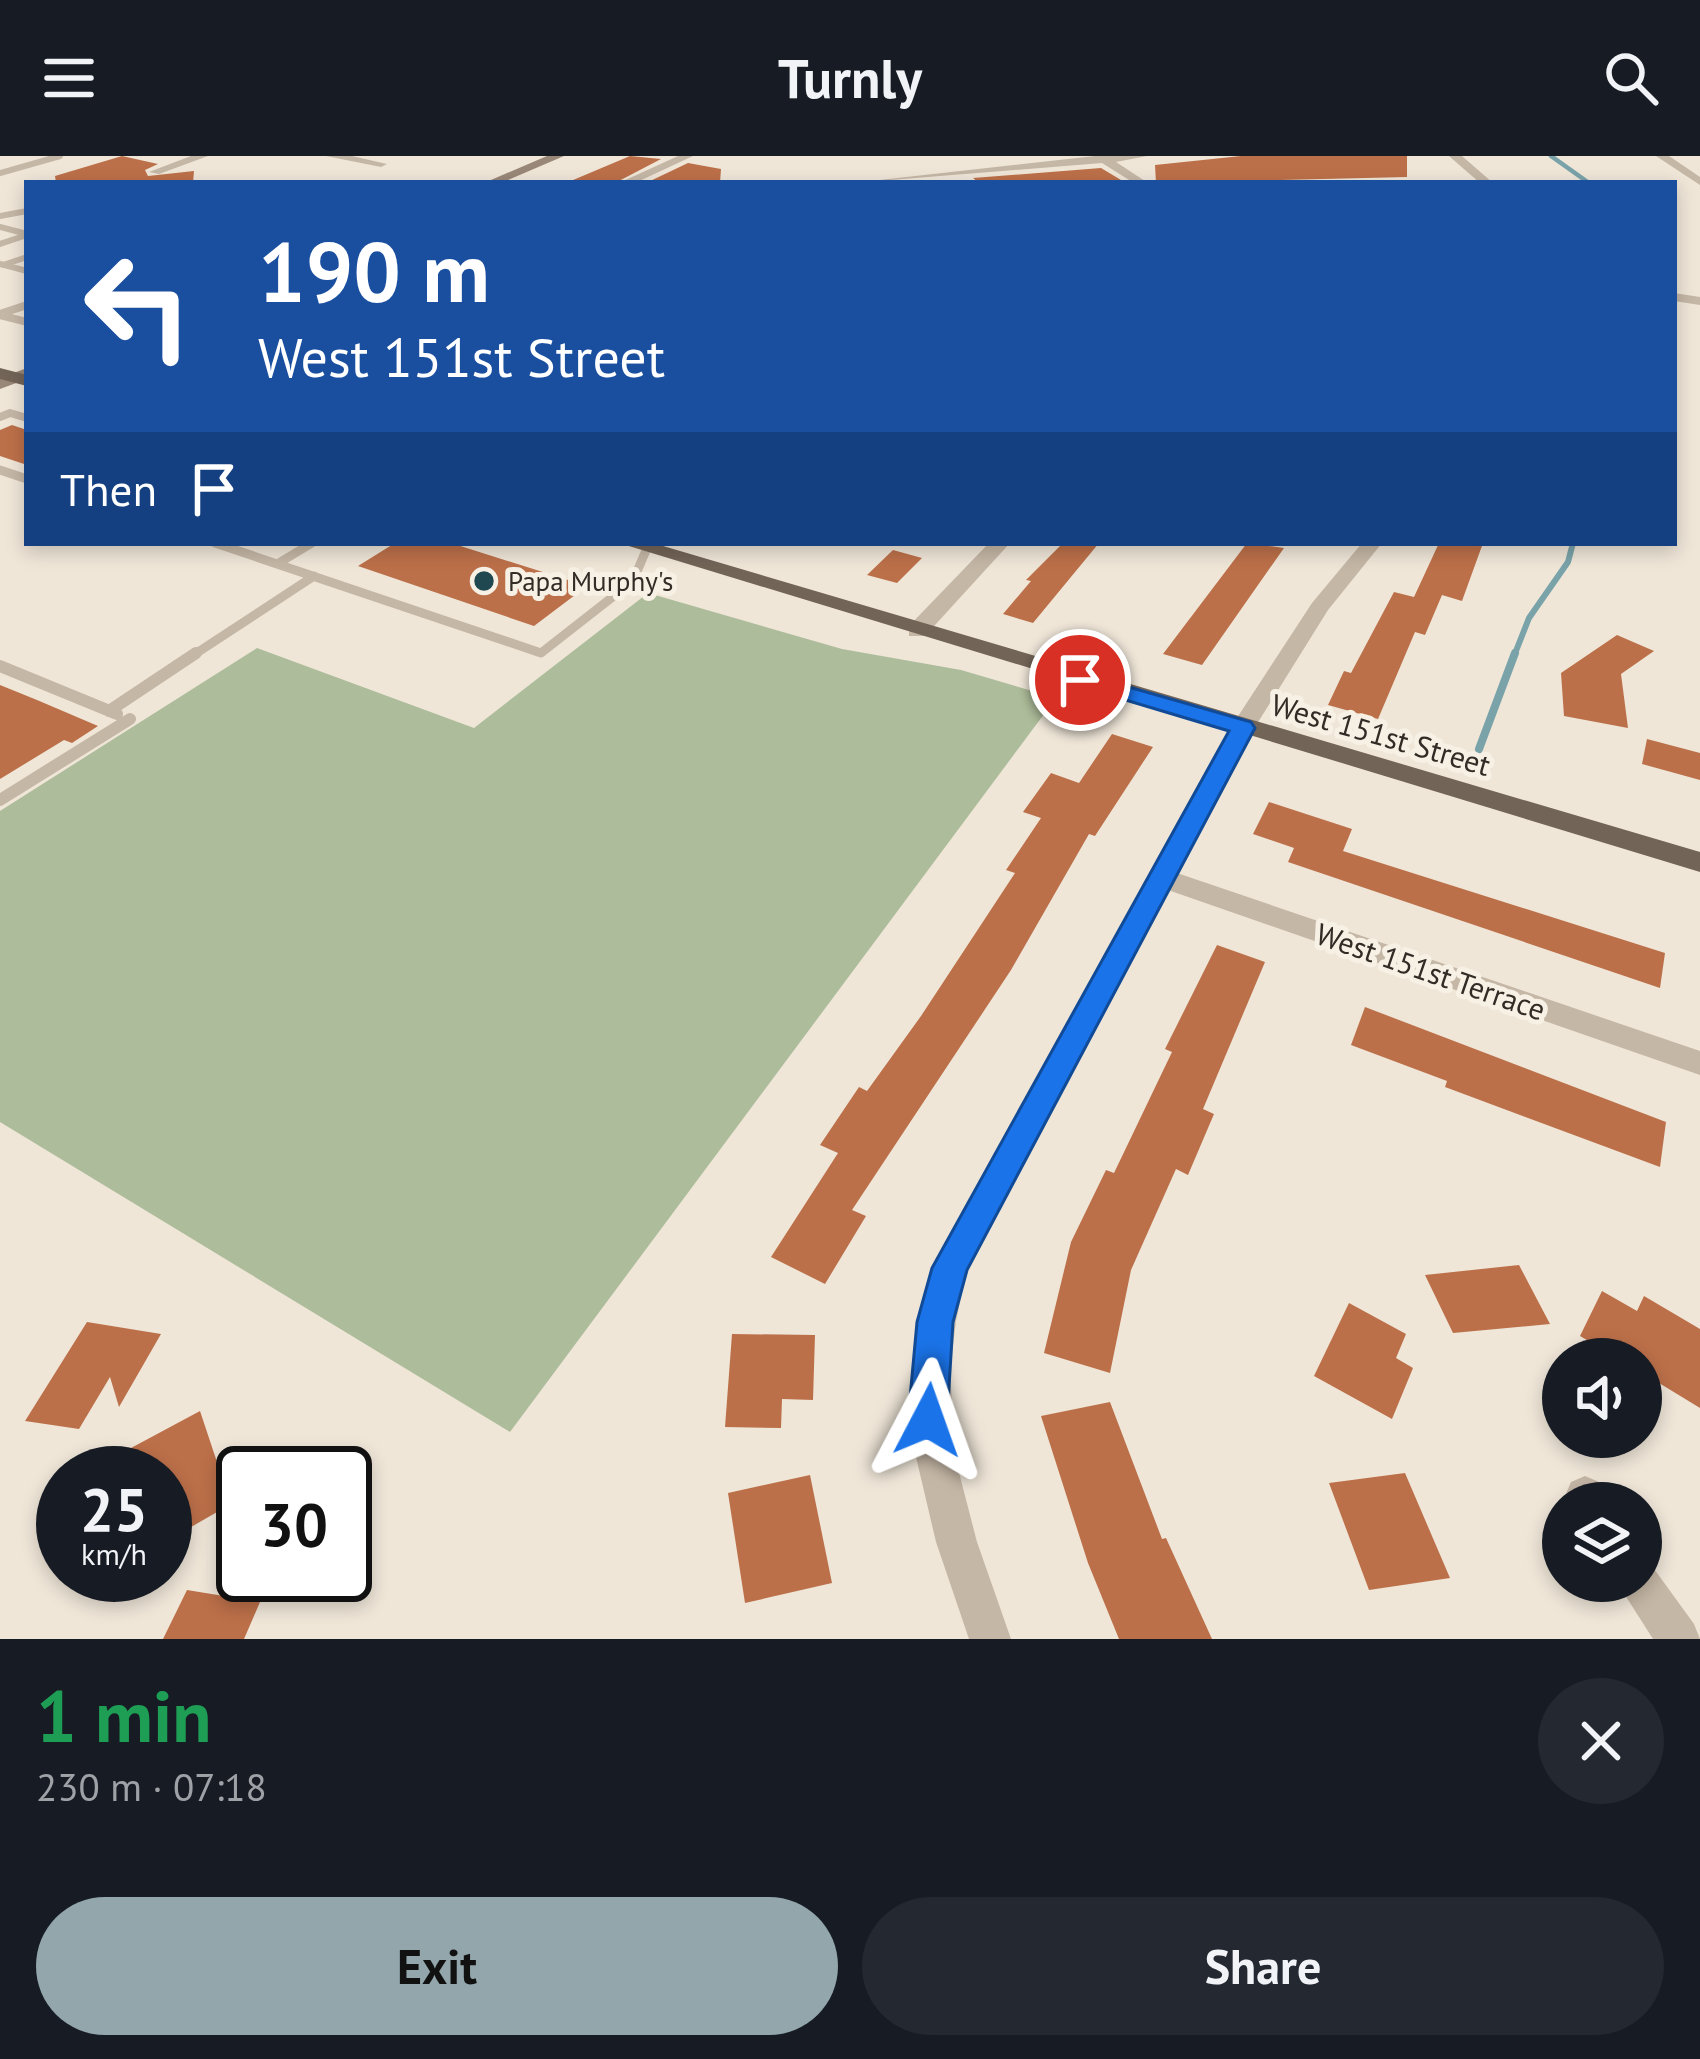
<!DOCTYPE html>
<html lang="en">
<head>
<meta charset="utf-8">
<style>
  :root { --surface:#171b24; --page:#242831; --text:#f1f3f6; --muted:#9ea1a6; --accent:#92a6ab }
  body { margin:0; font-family:"PT Sans",sans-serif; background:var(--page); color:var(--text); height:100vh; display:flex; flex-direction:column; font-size:45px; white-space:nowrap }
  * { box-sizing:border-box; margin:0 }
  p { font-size:39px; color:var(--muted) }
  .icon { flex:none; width:66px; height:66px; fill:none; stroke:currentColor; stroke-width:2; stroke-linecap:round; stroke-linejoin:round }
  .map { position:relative; height:1483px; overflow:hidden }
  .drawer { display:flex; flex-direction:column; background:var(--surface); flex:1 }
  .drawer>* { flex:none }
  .top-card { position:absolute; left:24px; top:24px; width:1653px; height:366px; border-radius:0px; box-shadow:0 6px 18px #0003; background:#1a4fa0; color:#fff; overflow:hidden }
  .buttons { position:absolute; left:1542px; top:1182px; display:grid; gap:24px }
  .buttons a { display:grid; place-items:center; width:120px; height:120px; border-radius:50%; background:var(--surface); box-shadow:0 6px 18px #0003; font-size:60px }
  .speed { position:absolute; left:36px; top:1290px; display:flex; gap:24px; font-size:60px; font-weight:700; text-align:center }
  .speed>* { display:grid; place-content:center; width:156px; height:156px; border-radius:50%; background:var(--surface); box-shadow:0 6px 18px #0003; line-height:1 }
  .speed small { font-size:30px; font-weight:400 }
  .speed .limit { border:6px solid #111; border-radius:18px; background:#fff; color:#111 }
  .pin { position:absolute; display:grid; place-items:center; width:102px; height:102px; color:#fff; margin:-51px; border:6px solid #fff; border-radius:50%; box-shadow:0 3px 12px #0007 }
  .me { position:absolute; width:132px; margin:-66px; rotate:4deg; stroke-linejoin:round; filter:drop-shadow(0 0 9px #0008) }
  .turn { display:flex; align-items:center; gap:42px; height:252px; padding:0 36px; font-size:54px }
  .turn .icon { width:156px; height:156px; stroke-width:2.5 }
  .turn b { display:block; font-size:84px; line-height:102px }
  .then { display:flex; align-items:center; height:114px; padding:0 36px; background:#0003; gap:24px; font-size:45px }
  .round { display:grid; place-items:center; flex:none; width:126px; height:126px; border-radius:63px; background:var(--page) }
  .overview { display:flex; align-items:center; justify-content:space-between; height:204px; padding:0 36px }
  h1 { font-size:72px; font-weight:600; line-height:90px; color:#1e9e55 }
  .action { display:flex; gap:24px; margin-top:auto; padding:24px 36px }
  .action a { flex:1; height:138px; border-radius:72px; background:var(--accent); color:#111; font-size:48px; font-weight:600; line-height:138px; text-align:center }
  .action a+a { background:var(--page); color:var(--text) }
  header { display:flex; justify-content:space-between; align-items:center; height:156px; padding:0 36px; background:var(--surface); font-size:54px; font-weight:600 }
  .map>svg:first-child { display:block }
</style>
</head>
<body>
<header><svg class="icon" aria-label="menu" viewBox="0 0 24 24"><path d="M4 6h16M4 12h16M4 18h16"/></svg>Turnly<svg class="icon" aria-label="search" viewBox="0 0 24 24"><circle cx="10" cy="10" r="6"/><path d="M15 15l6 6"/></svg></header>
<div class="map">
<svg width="1700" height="1483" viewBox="0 0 1700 1483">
  <rect width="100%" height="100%" fill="#efe6d8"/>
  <!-- green -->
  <path fill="#adbc9a" d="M648,437l194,56 119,21 95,28 -546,734 -510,-310v-311l257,-163 217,80z"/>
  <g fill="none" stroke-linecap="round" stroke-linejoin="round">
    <!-- stream-far2 -->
    <path stroke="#7aa3a9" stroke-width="4.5" d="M1551,0l38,27"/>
    <!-- stream-far1 -->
    <path stroke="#7aa3a9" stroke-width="6" d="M1514,500l15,-38 39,-56 5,-19"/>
    <!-- stream -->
    <path stroke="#7aa3a9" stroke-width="8" d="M1479,593l36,-96"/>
  </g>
  <!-- building -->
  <path fill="#bc7049" d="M122,0l36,8 -13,6 3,6 46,-5 -1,12h-137l-1,-7z
    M630,0l31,3 -46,24h-49z
    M1241,0h166v21l-251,6 -1,-18z
    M688,7l33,6 -1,14h-74z
    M1101,12l25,15h-147l-6,-5z
    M12,269l15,5v35l-27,-9v-26z
    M395,387h56l136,43 -53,40 -176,-60z
    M1063,387h36l-66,80 -30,-9 28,-33 -5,-1z
    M1247,387l37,5 -82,117 -39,-11z
    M1439,387h44l-21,58 -20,-6 -17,40 -10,-3 -37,87 -50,-14 16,-34 7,2 43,-81 20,5z
    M893,394l29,8 -25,25 -30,-8z
    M1617,479l37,16 -33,23 7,54 -64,-12 -3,-43z
    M0,529l37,15 61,26 -26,17 -8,-3 -64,39z
    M1112,578l41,13 -58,89 -6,-2 -78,136 -159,240 14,6 -41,68 -54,-27 67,-104 -18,-8 39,-58 8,4 54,-75 94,-143 -9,-3 35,-52 -18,-6 28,-39 28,10z
    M1647,583l53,14v27l-58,-16z
    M1269,646l83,27 -9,22 322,102 -5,35 -372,-126 6,-14 -41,-14z
    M1217,789l48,17 -62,147 11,5 -26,61 -12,-6 -45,101 -21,103 -66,-20 27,-111 35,-72 8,3 58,-121 -7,-3z
    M1365,851l301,115 -6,45 -215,-80 2,-6 -96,-36z
    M1519,1109l31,59 -97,9 -28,-58z
    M1602,1135l35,20 7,-15 56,33v79l-59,-36v-13h-22l-39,-23z
    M1349,1147l57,31 -10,24 17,10 -21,51 -78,-43z
    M87,1166l74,12 -42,73 -9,-30 -31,52 -54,-8z
    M732,1178l83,1 -2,65 -31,-1 -1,29 -56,-1z
    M1110,1246l52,137 4,-1 46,101h-93l-31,-76 -47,-147z
    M200,1255l31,93 -66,38v-69h-27l-7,-25z
    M1405,1317l45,105 -81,12 -40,-107z
    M810,1319l22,108 -87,20 -17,-110z
    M187,1434l73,12 -16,37h-81z"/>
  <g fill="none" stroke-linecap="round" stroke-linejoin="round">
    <!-- lane-far3 -->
    <path stroke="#c5b7a6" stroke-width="6" d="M0,17l60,-17
      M0,60l27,-5
      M0,71l27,7
      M0,88l27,-9
      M0,108l27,7
      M3,109l24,-8"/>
    <!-- lane-far2 -->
    <path stroke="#c5b7a6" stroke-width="8" d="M0,158l27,-9
      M0,159l27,7
      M0,261l10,-4 17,5"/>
    <!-- lane-far1 -->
    <path stroke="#c5b7a6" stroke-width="9" d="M0,314l27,9
      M215,387l326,110 92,-72 14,-33
      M277,408l35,-21
      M192,500l122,-80"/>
    <!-- lane -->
    <path stroke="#c5b7a6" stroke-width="12" d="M0,510l117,48
      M109,555l87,-58
      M0,644l130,-81"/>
    <!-- street -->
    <path fill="#c5b7a6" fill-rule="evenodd" d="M191,0h17l-49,18 -10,-2z
      M326,0h26l35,8 -6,3z
      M678,0h15l-58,27h-16z
      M1147,0l-31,6 32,21h-14l-32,-20 -249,20 242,-27z
      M1449,0h13l31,27h-13z
      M1656,0h13l31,21v8z
      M1674,137l26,4v8l-26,-4z
      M989,387h21l-85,93h-16v-10z
      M1362,387h20l-54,67 -73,117 -78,146 523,178v24l-532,-185 -201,379 -11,52 -6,49 5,87 22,85 34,97h-42l-33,-97 -20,-85 -3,-87 20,-103 298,-540 81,-124z
      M1585,1320l14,6 10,21h-41l-3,-7 6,-14z
      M1641,1406l11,4 42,58 6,15h-47l-37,-58h25z"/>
    <!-- secondary -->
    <path fill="#998777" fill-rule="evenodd" d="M547,0h17l-63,27h-17z
      M27,212v11l-27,10v-11z"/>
    <!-- primary -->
    <path fill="#736458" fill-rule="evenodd" d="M0,212l27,7v11l-27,-7z
      M619,387h34l1047,309v20z"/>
  </g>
  <!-- route -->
  <path fill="#1a73e8" stroke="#114b97" stroke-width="3" d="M1080,517l171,49 4,6 -288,542 -14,52 -6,98 -6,13 -13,6 -14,-6 -6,-13 9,-98 15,-54 297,-537 -157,-47 -3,-4z"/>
  <!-- markers -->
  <circle fill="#1f4850" stroke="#f7f0e4" stroke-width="4.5" cx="484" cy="425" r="12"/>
  <g text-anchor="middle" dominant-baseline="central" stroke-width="10" stroke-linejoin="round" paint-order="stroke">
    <!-- far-poi labels -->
    <g font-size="27" fill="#322b26" stroke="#f7f0e4" text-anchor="start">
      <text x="508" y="425">Papa Murphy's</text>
    </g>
    <!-- street labels -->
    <g font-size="30" fill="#322b26" stroke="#f7f0e4">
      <text transform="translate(1381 578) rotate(16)">West 151st Street</text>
      <text transform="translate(1431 815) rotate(19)">West 151st Terrace</text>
    </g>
  </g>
</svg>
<div class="buttons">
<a><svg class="icon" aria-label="sound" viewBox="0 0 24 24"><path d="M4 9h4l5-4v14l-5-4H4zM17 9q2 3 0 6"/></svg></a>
<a><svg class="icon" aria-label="layers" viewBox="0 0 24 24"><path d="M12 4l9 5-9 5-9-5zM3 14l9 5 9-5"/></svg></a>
</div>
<div class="speed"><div>25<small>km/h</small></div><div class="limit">30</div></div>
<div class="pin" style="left:1080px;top:524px;background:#d93025"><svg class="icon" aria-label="arrive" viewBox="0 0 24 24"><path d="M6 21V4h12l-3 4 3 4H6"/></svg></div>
<svg class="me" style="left:928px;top:1264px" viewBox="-20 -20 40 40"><path d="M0-17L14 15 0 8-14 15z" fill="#1a73e8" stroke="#fff" stroke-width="4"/></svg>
<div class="top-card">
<div class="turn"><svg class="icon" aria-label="left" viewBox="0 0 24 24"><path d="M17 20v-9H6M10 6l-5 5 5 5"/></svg><div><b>190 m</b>West 151st Street</div></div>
<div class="then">Then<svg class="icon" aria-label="arrive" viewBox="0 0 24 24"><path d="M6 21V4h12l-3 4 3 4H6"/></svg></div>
</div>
</div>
<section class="drawer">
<div class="overview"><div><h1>1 min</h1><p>230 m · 07:18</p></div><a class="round"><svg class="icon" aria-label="close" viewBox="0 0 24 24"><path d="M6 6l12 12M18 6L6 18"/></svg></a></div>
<div class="action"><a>Exit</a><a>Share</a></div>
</section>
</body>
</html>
